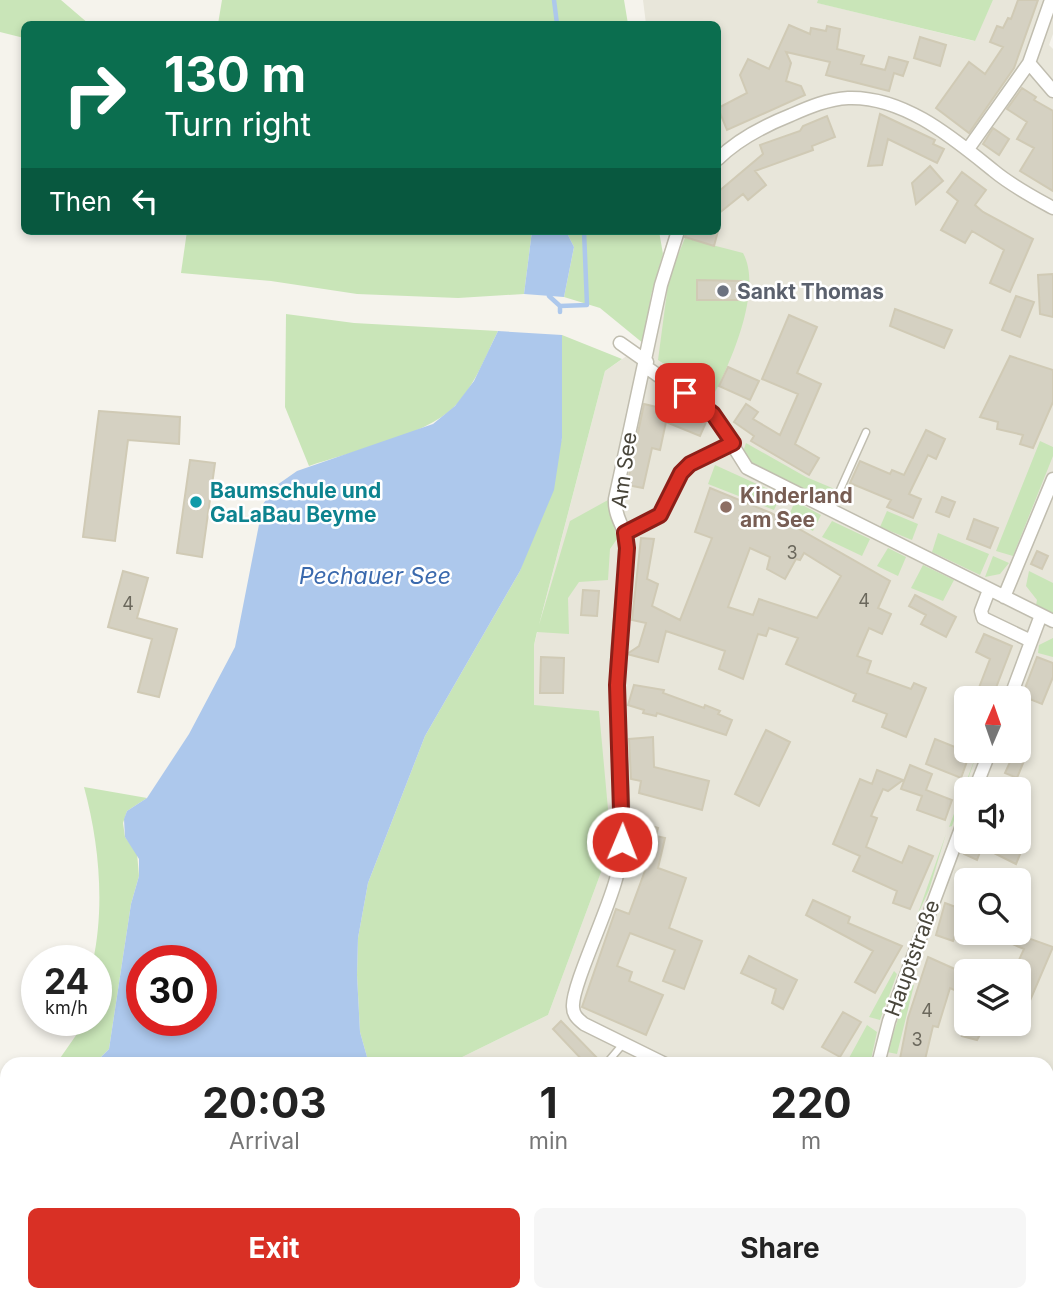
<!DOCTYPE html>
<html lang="en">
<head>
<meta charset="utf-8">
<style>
  :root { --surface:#fff; --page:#f6f6f6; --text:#222; --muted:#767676; --accent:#d93025 }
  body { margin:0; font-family:Inter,sans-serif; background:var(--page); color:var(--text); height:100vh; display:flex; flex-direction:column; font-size:26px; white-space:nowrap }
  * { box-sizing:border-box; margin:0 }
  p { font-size:23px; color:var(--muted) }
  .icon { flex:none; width:38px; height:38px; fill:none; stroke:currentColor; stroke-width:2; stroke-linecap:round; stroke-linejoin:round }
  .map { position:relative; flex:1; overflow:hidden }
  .drawer { position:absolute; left:0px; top:1057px; width:1054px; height:245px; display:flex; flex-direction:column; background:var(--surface); border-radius:21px 21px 0 0; box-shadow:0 4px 10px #0003 }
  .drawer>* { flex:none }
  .hud { position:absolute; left:21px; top:21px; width:700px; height:214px; border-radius:10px; box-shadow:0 4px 10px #0003; background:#0b6e4f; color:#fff; overflow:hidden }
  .needle { width:46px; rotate:2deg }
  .fabs { position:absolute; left:954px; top:686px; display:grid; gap:14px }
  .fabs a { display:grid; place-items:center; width:77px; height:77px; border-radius:10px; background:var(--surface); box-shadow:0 4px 10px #0003; font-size:35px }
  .speed { position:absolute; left:21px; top:945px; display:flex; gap:14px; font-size:35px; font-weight:700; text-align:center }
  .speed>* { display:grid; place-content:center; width:91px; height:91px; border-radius:50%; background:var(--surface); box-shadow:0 4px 10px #0003; line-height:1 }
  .speed small { font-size:18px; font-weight:400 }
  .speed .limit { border:10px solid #d22; background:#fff; color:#111 }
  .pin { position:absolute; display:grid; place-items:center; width:60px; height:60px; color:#fff; margin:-30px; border-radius:14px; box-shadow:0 4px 10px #0006 }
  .me { position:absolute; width:77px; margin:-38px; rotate:1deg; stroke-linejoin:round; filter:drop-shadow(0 0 5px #0008) }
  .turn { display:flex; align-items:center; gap:24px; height:147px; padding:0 28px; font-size:32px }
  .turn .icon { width:91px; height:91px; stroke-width:2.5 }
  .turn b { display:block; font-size:49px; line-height:60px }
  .then { display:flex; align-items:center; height:66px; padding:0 28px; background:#0003; gap:14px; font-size:26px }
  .eta { display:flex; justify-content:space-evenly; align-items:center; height:119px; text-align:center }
  .eta b { font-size:42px; font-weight:700; line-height:49px }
  .cta { display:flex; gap:14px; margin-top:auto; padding:14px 28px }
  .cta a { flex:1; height:80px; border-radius:10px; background:var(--accent); color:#fff; font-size:28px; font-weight:700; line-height:80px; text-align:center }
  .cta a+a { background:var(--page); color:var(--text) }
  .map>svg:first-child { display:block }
</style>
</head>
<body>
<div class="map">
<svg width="1053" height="1302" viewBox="0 0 1053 1302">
  <rect width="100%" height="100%" fill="#f5f3ec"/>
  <!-- residential -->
  <path fill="#e8e6da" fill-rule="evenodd" d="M643,0h175v3l156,38 19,-41h60v34l-4,11 4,4v1140l-6,3 -1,-128h-598l100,-49 55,-148 5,-41 -74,-121v-60l71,-274 39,-27 7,-49 19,-64h48v-207h-72zM966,698h52v53h-52zM966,789h52v53h-52zM966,880h52v53h-52zM966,971h52v53h-52z
    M515,1295h366l2,7h-360z"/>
  <!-- green -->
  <path fill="#c9e5b8" d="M0,0h61l28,24h-65v14l-24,-6z
    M222,0h402l4,24h-410z
    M818,0h175l-18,41 -158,-38z
    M187,231h345l-8,63 -66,4 -101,-4 -86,-13 -90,-8z
    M566,231h93l4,23 -12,41 -7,49 -44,-36 -36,-11 10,-50z
    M685,238l58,15c20,36 -12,109 -30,143l-55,-36 11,-83z
    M286,314l68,9 144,8c-13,26 -23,55 -44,76 -29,29 -105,45 -145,59l-24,-59z
    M562,335l60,24 -17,12 -66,254 31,-104 38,-21 9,39 -7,10 -2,31 -29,2 -11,16 1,36 -32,-2 -3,13v60l65,6 9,98 -5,58 -55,148 -100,49h-79l-9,-32 -3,-57 1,-37 10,-55 57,-147 95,-165 42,-133z
    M1040,441l13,6v9l-40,100 -17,-5z
    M746,443l60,34 31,13 -7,13 -80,-40 -7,-11z
    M715,465l66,30 -7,15 -66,-26z
    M795,501l26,14 -8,16 -25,-13z
    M887,511l31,13 -6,16 -32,-13z
    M832,521l38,18 -8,17 -40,-19z
    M938,533l51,21 -9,21 -48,-23z
    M888,548l18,9 -8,19 -21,-10z
    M993,556l16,7 -9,11 -15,3z
    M923,565l31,15 -11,21 -32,-13z
    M1029,571l24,12v31l-17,-9 1,-5 -11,-14z
    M1053,638v19l-15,-4 1,-8z
    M977,753l-25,73 -3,1z
    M84,787l63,11 -20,13 -4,12 2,14 12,16 2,23 -8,28 -22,145 -15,15h-38l23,-33 2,-11h15v-59h-3c12,-56 6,-119 -9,-174z
    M946,834l-17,56 -12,26z
    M894,971l3,3 -17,46 -11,-3z
    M914,985l-17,69 -10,-2 22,-66z
    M867,1025l10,7 -7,32h-21v-6z
    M7,1113v89l-7,-3v-82z
    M1053,1220v82h-98l-4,-7h95l1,-72z
    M265,1295h131l2,4 23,-4h81l10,7h-239z"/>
  <!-- water -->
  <path fill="#adc8ec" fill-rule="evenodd" d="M532,231h34l8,16 -10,50 -40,-3z
    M498,331l64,4v103l-8,52 -34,81 -95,165 -57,147 -10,55 -1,37 3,57 9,32h-275l15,-15 22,-145 8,-28v-17l-14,-22 -1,-18 3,-8 20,-13 42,-64 46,-87 28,-143 14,-19 20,-14 136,-47 22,-18 19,-25zM142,961h59v59h-59z"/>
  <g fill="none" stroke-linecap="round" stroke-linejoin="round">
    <!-- stream -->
    <path stroke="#adc8ec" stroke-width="4.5" d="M554,0l3,24
      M549,296l11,10
      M560,312v-6l27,-1 -3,-74"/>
  </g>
  <!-- building -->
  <path fill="#d5d1c2" stroke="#d0cab5" stroke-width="2" fill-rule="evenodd" d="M1018,0h20l-24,68 -45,65 -33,-25 33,-46 16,12 18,-27 -13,-5 7,-16 6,2 5,-10 3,1z
    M789,25l21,9 1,-6 15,3 1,-5 13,3 -3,20 27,7 -3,8 24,6 4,-13 19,5 -5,14 -9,-3 -5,18 -63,-16 4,-13 -44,-10 5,11 -5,18 15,5 4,9 -78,35 -9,-22 29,-15 -7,-18 8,-16 21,10z
    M920,37l26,8 -6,21 -26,-8z
    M1022,88l14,9 -2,3 19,11v80l-33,-20 14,-23 -17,-9 10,-17 -20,-13z
    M880,114l55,26 -2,4 11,5 -7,14 -49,-24 -6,26 -14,1z
    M827,116l8,21 -23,9 1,4 -58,21 11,14 -18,15 -5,-6 -25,20v-22l45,-38 -3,-9 40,-14 3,-5z
    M993,128l16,11 -10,16 -16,-11z
    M930,166l13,15 -27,23 -4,-21z
    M962,172l24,18 -11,15 8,7 50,27 -23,53 -20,-9 14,-33 -32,-19 -7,12 -24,-13 17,-29 -11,-9z
    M687,231h31l-4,15 -29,-9z
    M1053,274v43l-13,-3 -2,-39z
    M697,280l45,1 7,6 -1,8 -6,5h-45z
    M1016,296l18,6 -14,35 -18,-7z
    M895,309l57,21 -8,18 -54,-22z
    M789,315l28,12 -20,46 24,11 -26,60 24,14 -10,17 -58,-34 3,-5 -20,-14 12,-18 12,8 -5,7 27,16 18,-41 -36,-15z
    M1010,356l43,14v32l-20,46 -13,-4 3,-9 -26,-6 1,-7 -18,-5z
    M728,367l31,14 -9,19 -31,-14z
    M669,401l38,19 -7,16 -34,-14 -6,28 -8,-2 -9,40 -16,-3 17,-81 21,5z
    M99,411l81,6 -1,27 -51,-4 -13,101 -32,-4z
    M926,430l19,9 -9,20 -8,-4 -19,39 12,5 -8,19 -26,-11 4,-7 -41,-17 10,-22 30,13 2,-4 12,5z
    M190,460l25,3 -13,94 -25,-4z
    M710,488l61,25 119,68 -12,27 13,6 -9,20 -13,-6 -12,28 14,5 -4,12 44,16 3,-6 12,5 -20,49 -24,-10 5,-13 -34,-13 3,-7 -70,-30 12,-26 -29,-10 -3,8 -8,-2 -15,45 -24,-10 6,-18 -59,-20 -8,31 -31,-8 12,-8 7,-23 -14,-3 9,-82 13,1 -7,40 11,5 -6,22 28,14 32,-82 -17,-6zM750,548l20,9 -3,12 18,10 11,-20 4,1 4,-7 37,23 -24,42 -58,-19 -6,16 -25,-8z
    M942,497l13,5 -6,15 -13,-5z
    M974,519l24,9 -8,20 -23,-9z
    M1037,551l11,5 -6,13 -11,-5z
    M123,571l25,7 -11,40 40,11 -18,68 -21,-5 14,-53 -44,-12z
    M583,590l16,1 -2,25 -16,-1z
    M915,595l41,22 -10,20 -25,-13 5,-9 -17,-9z
    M984,634l28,12 -20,52h-17l15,-39 -14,-7z
    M541,657l23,1 -1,35h-23z
    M1037,657l16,6v14l-11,27 -20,-8z
    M634,685l30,5 -1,3 41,15 1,-3 15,6 -2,3 14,6 -6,15 -69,-22 -1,3 -13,-3 1,-3 -16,-5z
    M766,730l24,12 -31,64 -24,-12z
    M653,737l1,30 55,14 -7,29 -63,-17 2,-12 -10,-2 -2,-40z
    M935,739l35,14 -9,25 -35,-14z
    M1015,751h13l-11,27 -12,-5z
    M910,765l22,9 -6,16 26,10 -7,20 -28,-10 5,-14 -21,-7z
    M877,770l26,10 -15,11 -5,-2 -12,27 6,2 -11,29 36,16 7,-17 24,10 -23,53 -17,-6 4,-12 -44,-20 7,-15 -27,-12 27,-65 12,5z
    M635,821l23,7 -2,8 9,2 -7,30 28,10 -17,50 33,13 -18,48 -21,-8 12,-31 -45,-17 -13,33 15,6 -3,9 34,14 -17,40 -64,-28 34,-98 13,5 17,-46 -18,-6z
    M968,842h45l10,5 -7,17 -34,-17 -5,13 -13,-6z
    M813,900l37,17 -2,6 54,23 -27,47 -20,-11 18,-31 -67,-36z
    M945,903l19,7 -11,31 -17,-6z
    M1014,933l39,14 -24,56 -11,-4v-28h-4l10,-22 -14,-6z
    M749,956l48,24 -14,29 -11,-6 4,-14 -35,-16z
    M928,957l38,17v21l-16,-7 -12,39 -5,-1 -9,38h-25l9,-46z
    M843,1012l18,10 -21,35 -18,-10z
    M561,1021l40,41 -1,2h-14l-33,-35z
    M969,1024h17l-9,16 -15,-4z"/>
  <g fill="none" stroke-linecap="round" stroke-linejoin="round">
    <!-- lane casing -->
    <g stroke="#c0bdaf" stroke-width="9">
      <path id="lane" d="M831,510l35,-78
        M606,1064l17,-20"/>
    </g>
    <!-- street casing -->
    <g stroke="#c0bdaf" stroke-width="15">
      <path id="street" d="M1029,63l24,28
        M968,149l61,-86 22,-63
        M718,159c20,-20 48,-34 73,-44 18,-8 37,-16 57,-17 56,-2 105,40 146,73 18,15 39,26 59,37
        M620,343l27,19
        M646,367l67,47 34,54 306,153
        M625,533l35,-18 18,-37 12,-14 43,-21
        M989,590l-8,21 2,7 48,23
        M1004,597l49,-118
        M1010,698l31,-83
        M975,789l15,-38
        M665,1064l-81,-40c-6,-5 -11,-9 -11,-17 -2,-20 38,-102 44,-132 13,-63 0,-128 0,-192 -1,-47 8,-93 10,-139 -2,-17 -13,-27 -12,-45l46,-214 17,-54
        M878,1064l11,-43 77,-206
        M896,1295l1,7"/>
    </g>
    <!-- lane -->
    <use href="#lane" stroke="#fff" stroke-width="6"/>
    <!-- street -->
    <use href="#street" stroke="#fff" stroke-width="12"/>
  </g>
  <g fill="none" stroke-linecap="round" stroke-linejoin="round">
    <!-- route casing -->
    <g stroke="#8d1f18" stroke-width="18">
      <path id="route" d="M622,842l-5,-157 10,-137 -2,-15 35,-18 21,-42 9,-9 43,-21 -20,-29 -28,-21"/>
    </g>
    <!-- route -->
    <use href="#route" stroke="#d93025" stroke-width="12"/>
  </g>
  <!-- markers -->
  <circle fill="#6b7280" stroke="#fff" stroke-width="2.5" cx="723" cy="291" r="7"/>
  <circle fill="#0f9aa8" stroke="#fff" stroke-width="2.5" cx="196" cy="502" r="7"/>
  <circle fill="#8d6e63" stroke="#fff" stroke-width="2.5" cx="726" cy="507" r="7"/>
  <g text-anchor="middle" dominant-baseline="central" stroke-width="5" stroke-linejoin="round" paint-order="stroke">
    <!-- number labels -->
    <g font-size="18" fill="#6b685c">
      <text x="792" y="552">3</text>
      <text x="864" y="600">4</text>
      <text x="128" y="603">4</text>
      <text x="927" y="1010">4</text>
      <text x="917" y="1039">3</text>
    </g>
    <!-- worship labels -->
    <g font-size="21" font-weight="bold" fill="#5b616d" stroke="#fff" text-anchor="start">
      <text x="737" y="291">Sankt Thomas</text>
    </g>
    <!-- street labels -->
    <g font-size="21" fill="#48453a" stroke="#fff">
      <text transform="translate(624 470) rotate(-82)">Am See</text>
      <text transform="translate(912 958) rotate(-70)">Hauptstraße</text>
    </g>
    <!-- culture labels -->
    <g font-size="21" font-weight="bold" fill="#0d838f" stroke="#fff" text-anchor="start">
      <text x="210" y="490">Baumschule und<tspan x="210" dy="24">GaLaBau Beyme</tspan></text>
    </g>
    <!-- education labels -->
    <g font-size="21" font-weight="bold" fill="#785e54" stroke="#fff" text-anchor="start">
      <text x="740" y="495">Kinderland<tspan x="740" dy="24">am See</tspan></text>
    </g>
    <!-- water labels -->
    <g font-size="23" font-style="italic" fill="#3a69ad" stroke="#fff">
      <text x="375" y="576">Pechauer See</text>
    </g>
  </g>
</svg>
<div class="fabs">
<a><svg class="needle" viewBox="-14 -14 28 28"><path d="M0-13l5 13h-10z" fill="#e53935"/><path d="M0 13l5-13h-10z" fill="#767676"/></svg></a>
<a><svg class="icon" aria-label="sound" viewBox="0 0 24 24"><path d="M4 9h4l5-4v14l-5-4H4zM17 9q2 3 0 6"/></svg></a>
<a><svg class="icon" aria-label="search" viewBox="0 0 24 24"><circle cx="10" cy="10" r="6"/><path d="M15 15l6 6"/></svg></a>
<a><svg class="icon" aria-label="layers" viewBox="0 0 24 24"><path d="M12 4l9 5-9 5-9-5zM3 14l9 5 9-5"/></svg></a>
</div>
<div class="speed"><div>24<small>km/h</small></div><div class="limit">30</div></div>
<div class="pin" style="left:685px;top:393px;background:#d93025"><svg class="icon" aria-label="arrive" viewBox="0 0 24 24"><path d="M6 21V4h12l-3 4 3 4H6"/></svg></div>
<svg class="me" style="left:622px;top:842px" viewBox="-20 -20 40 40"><circle r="17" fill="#d93025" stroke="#fff" stroke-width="3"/><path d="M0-11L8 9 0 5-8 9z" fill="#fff"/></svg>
<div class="hud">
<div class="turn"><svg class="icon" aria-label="right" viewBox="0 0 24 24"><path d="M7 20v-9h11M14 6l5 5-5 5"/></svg><div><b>130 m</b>Turn right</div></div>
<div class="then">Then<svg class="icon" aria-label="left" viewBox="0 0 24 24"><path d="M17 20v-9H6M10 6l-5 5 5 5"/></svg></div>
</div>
<section class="drawer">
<div class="eta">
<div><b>20:03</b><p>Arrival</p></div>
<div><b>1</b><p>min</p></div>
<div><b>220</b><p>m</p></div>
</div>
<div class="cta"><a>Exit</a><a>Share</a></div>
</section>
</div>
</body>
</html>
